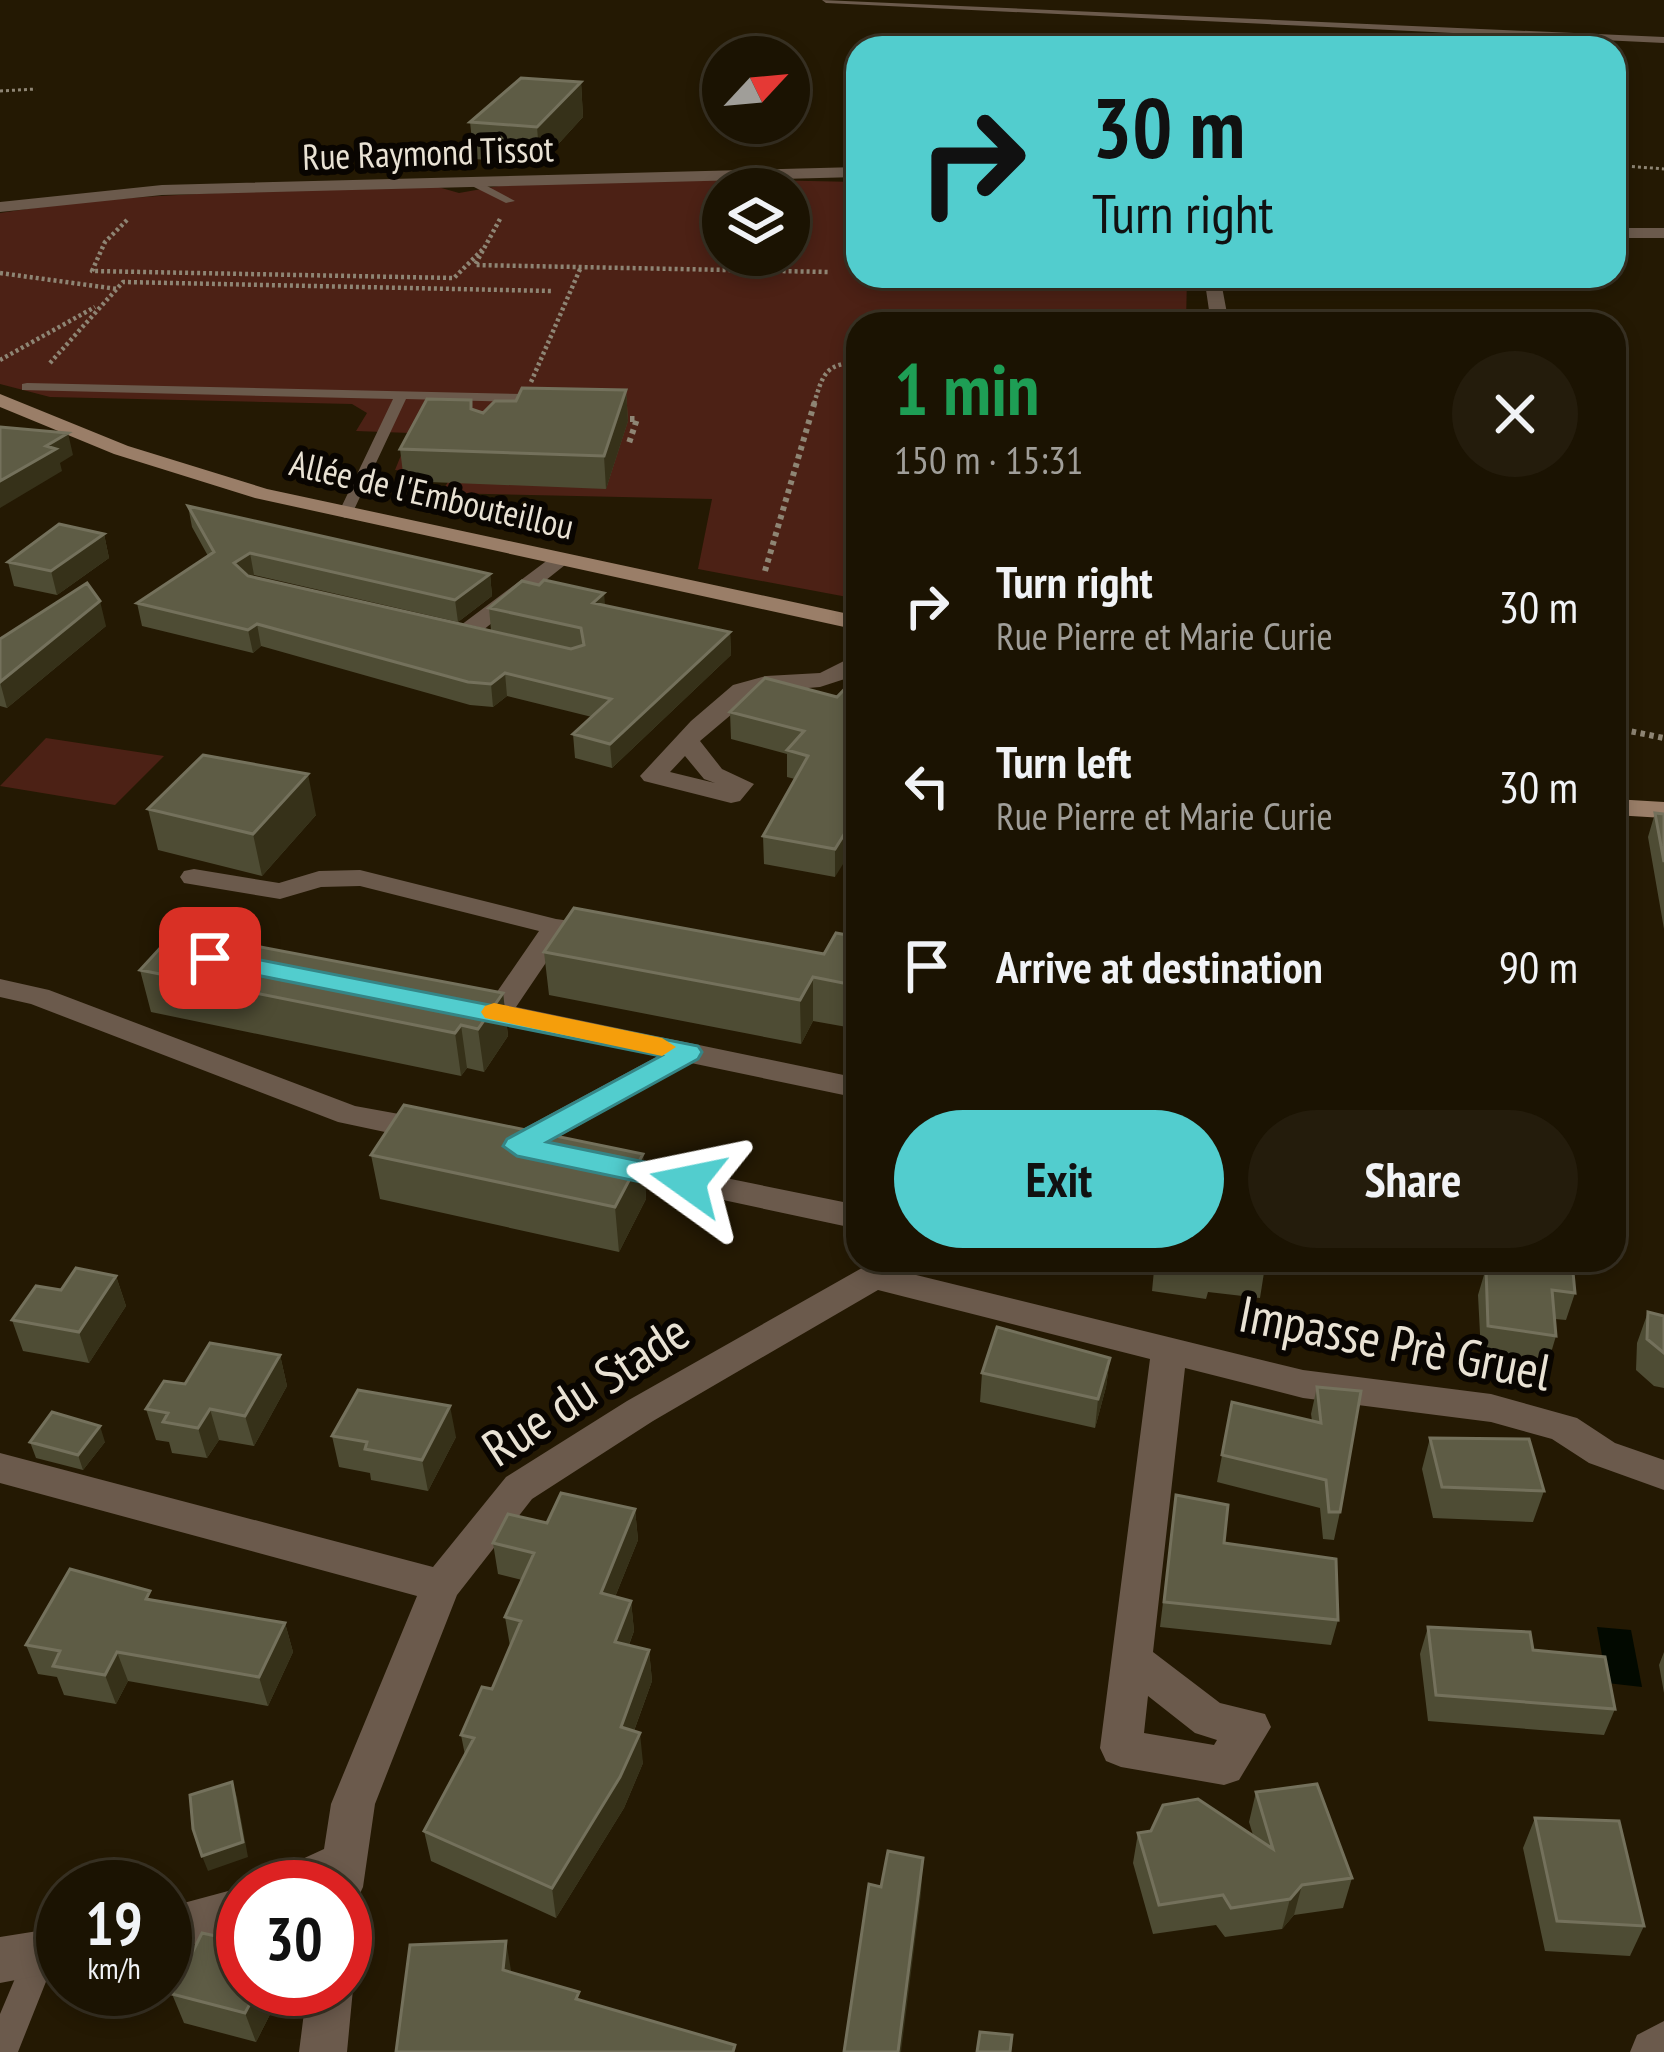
<!DOCTYPE html>
<html lang="en">
<head>
<meta charset="utf-8">
<style>
  :root { --surface:#1b1302; --page:#241c0c; --text:#f1f3f6; --muted:#a09e99; --line:#393224; --accent:#52cdce }
  body { margin:0; font-family:"PT Sans Narrow",sans-serif; background:var(--page); color:var(--text); height:100vh; display:flex; flex-direction:column; font-size:45px; white-space:nowrap }
  * { box-sizing:border-box; margin:0 }
  p { font-size:39px; color:var(--muted) }
  .icon { flex:none; width:66px; height:66px; fill:none; stroke:currentColor; stroke-width:2; stroke-linecap:round; stroke-linejoin:round }
  .map { position:relative; flex:1; overflow:hidden }
  .side { position:absolute; left:846px; top:312px; width:780px; height:960px; display:flex; flex-direction:column; background:var(--surface); border-radius:36px; box-shadow:0 6px 18px #0003,0 0 0 3px var(--line) }
  .side>* { flex:none }
  .top-card { position:absolute; left:846px; top:36px; width:780px; height:252px; border-radius:36px; box-shadow:0 6px 18px #0003,0 0 0 3px var(--line); background:#52cdce; color:#111; overflow:hidden }
  .needle { width:78px; rotate:64deg }
  .fabs { position:absolute; left:702px; top:36px; display:grid; gap:24px }
  .fabs a { display:grid; place-items:center; width:108px; height:108px; border-radius:50%; background:var(--surface); box-shadow:0 6px 18px #0003,0 0 0 3px var(--line); font-size:60px }
  .speed { position:absolute; left:36px; top:1860px; display:flex; gap:24px; font-size:60px; font-weight:700; text-align:center }
  .speed>* { display:grid; place-content:center; width:156px; height:156px; border-radius:50%; background:var(--surface); box-shadow:0 6px 18px #0003,0 0 0 3px var(--line); line-height:1 }
  .speed small { font-size:30px; font-weight:400 }
  .speed .limit { border:18px solid #d22; background:#fff; color:#111 }
  .pin { position:absolute; display:grid; place-items:center; width:102px; height:102px; color:#fff; margin:-51px; border-radius:24px; box-shadow:0 6px 18px #0006 }
  .me { position:absolute; width:132px; margin:-66px; rotate:282deg; stroke-linejoin:round; filter:drop-shadow(0 0 9px #0008) }
  .turn { display:flex; align-items:center; gap:42px; height:252px; padding:0 48px; font-size:54px }
  .turn .icon { width:156px; height:156px; stroke-width:2.5 }
  .turn b { display:block; font-size:84px; line-height:102px }
  .round { display:grid; place-items:center; flex:none; width:126px; height:126px; border-radius:63px; background:var(--page) }
  .head { display:flex; align-items:center; justify-content:space-between; height:204px; padding:0 48px }
  h1 { font-size:72px; font-weight:800; line-height:90px; color:#1e9e55 }
  .action { display:flex; gap:24px; margin-top:auto; padding:24px 48px }
  .action a { flex:1; height:138px; border-radius:72px; background:var(--accent); color:#111; font-size:48px; font-weight:800; line-height:138px; text-align:center }
  .action a+a { background:var(--page); color:var(--text) }
  ul { padding:0; list-style:none }
  li { display:flex; align-items:center; gap:36px; height:180px; padding:0 48px }
  li div { flex:1 }
  li b { display:block; font-size:45px }
  li em { font-style:normal }
  .map>svg:first-child { display:block }
</style>
</head>
<body>
<div class="map">
<svg width="1664" height="2052" viewBox="0 0 1664 2052">
  <rect width="100%" height="100%" fill="#241903"/>
  <!-- green -->
  <path fill="#4c2115" fill-rule="evenodd" d="M713,179l145,3v94h329l-1,48h-328v275l-160,-30 14,-70 -271,-6 7,-11 -49,-1 5,-10 -9,-1 15,-37 -54,-2 11,-18 -15,-9 -302,-7 -50,-13v-171c145,-23 292,-22 438,-26l21,6 51,-9zM723,189h66v66h-66z
    M46,738l118,18 -49,49 -115,-19z"/>
  <!-- water -->
  <path fill="#020900" d="M1597,1627l34,3 11,57 -35,-4z"/>
  <g fill="none" stroke-linecap="round" stroke-linejoin="round">
    <!-- path-far2 -->
    <path stroke="#8e8574" stroke-width="3" stroke-dasharray="3 3" stroke-linecap="butt" d="M1104,34l8,14
      M0,91l36,-2
      M1614,165l50,4"/>
    <!-- path-far1 -->
    <path stroke="#8e8574" stroke-width="4.5" stroke-dasharray="3 3" stroke-linecap="butt" d="M500,219l-25,46 354,7
      M127,220l-22,22 -13,29 362,7 31,-31
      M0,273l117,16
      M0,360l95,-53
      M50,363l73,-81 428,9
      M531,382l50,-115
      M814,404c9,-31 12,-40 44,-42"/>
    <!-- path -->
    <path stroke="#8e8574" stroke-width="6" stroke-dasharray="4.5 4.5" stroke-linecap="butt" d="M621,419h16l-8,24
      M765,571l50,-170
      M1614,728l50,10"/>
    <!-- lane -->
    <path fill="#6b5a4c" fill-rule="evenodd" d="M822,0l842,37v6l-838,-40z
      M466,179h8l41,22 -9,2 -40,-20z
      M27,383l497,11 7,4 -7,4 -118,-3 -54,115 -7,4 -7,-4 55,-115 -371,-9v-6z
      M41,1938l11,5 5,11 -39,98h-18v-38l30,-71z"/>
    <!-- street -->
    <path fill="#6b5a4c" fill-rule="evenodd" d="M858,167v10l-696,18 -162,17v-10l162,-17z
      M1614,228h50v10h-50z
      M1204,276h16l9,48h-18z
      M557,553l11,7 -3,5 -92,73h-16v-10z
      M858,654l-4,22 -34,11 -62,5 -58,49 22,28 32,15 -14,17 -9,2 -87,-22 -4,-5 51,-55 42,-36 33,-9 54,-3zM685,756l19,23 11,4 -45,-11z
      M194,869l85,14 40,-12 41,-1 196,49 52,7 4,6 -14,9 -34,-5 -48,71 342,71v20l-167,-35 -163,91h-22l-5,-8 5,-8 152,-82 -198,-42 -5,-7 5,-7 30,2 49,-71 -179,-45 -39,1 -41,12 -96,-16 -4,-6 4,-6z
      M0,979l49,11 306,116 77,14 11,3 5,8 -5,8 -11,3 -94,-20 -307,-118 -31,-7z
      M608,1154l250,51v24l-261,-56 -5,-8 5,-8z
      M876,1260h44l-12,13 395,97 188,24 86,24 38,25 49,17v30l-75,-27 -37,-24 -61,-17 -188,-24 -118,-30 -32,284 67,51 45,11 6,13 -32,53 -15,5 -103,-18 -15,-6 -6,-13 50,-389 -272,-69 -225,131 -121,78 -75,96 -82,209 -12,83 -7,15 -11,4v-19h-78l7,-15 50,-23 7,-45 86,-208 -417,-113v-30l433,114 73,-90 121,-76zM1148,1696l47,37 22,7 -3,5 -70,-12z
      M243,1887v44l-78,21v-44z
      M63,1927v44l-63,12v-46z
      M345,1972l8,17 -6,63h-48l8,-63h38z
      M1664,2021v31h-34l7,-17z"/>
    <!-- secondary -->
    <path fill="#9a7e68" fill-rule="evenodd" d="M0,394l128,52 139,43 591,127v14l-603,-132 -141,-44 -114,-47z
      M1614,799l50,3v16l-50,-3z"/>
  </g>
  <!-- wall -->
  <path fill="#4e4c34" d="M581,82l2,35 -43,47 -66,-5 -4,-37z
    M626,390l2,31 -22,68 -202,-8 -4,-32 72,-39 11,3 33,-12z
    M188,506l302,68 2,22 -34,26 -204,-47 -3,1 322,72 -82,-18 -2,-22 116,-3 125,27 1,23 -119,113 -37,-10 -2,-24 19,-17 -85,-21 -14,11 -23,-2 -209,-59 -8,7 -111,-27 -5,-23 71,-47 -16,-29z
    M104,534l5,24 -52,37 -43,-9 -6,-24z
    M106,626l-99,82 -7,-2v-67z
    M837,697l-2,180 -71,-13 -1,-28 32,-57 -8,-2v-23l-56,-15 -1,-27z
    M148,809l168,6 -54,61 -104,-26z
    M1655,813l9,1v115l-16,-92z
    M858,937v92l-45,-8 -12,23 -252,-49 -5,-43 280,2z
    M140,970l363,23 5,43 -24,36 -17,-4 -6,8 -310,-64z
    M643,1154l3,45 -27,53 -239,-53 -9,-44z
    M1155,1260h111l-6,38 -52,-6 -2,7 -54,-8z
    M1324,1260h90l-3,15 -87,-12z
    M1518,1260h41l16,33 -9,27 -11,-1 1,17 -8,27 -67,-10 -3,-58 8,-27 28,4z
    M116,1276l10,30 -37,57 -66,-12 -11,-31 49,-30z
    M1664,1308v80l-10,-2 -18,-16 1,-27 11,-31 16,4z
    M280,1355l7,31 -33,60 -35,-6 -12,18 -35,-5 -3,-11 -13,-2 -10,-31 39,-25z
    M1110,1358l-4,29 -11,41 -115,-26 2,-29z
    M1317,1387l23,125 -6,28 -11,-1 -3,-31 -103,-26 15,-80 80,19 -1,-7z
    M332,1436l124,1 -28,54 -57,-11 -1,-7 -31,-6z
    M1430,1438l114,53 -11,31 -100,-4 -11,-49z
    M30,1442h75l-22,28 -47,-12z
    M1176,1495l48,48 114,77 -7,25 -171,-18z
    M635,1509l3,31 -23,57 16,4 3,30 -5,14 20,5 3,31 -18,50 9,32 -19,45 -68,110 -125,-57 -7,-30 41,-76 -4,-20 31,-46 18,-43 -5,-29 17,-37 -24,-6 -5,-31 54,-20z
    M154,1600l131,23 8,29 -25,54 -140,-25 -12,23 -52,-9 -7,-18 -19,-3 -12,-29z
    M1428,1627l105,23 82,59 -11,26 -176,-14 -8,-67z
    M1664,1652v41l-5,-28z
    M1256,1792l96,86 -9,30 -49,7 -12,14 -57,8 -9,-12 -63,9 -20,-71 5,-30 13,-2 102,4 -4,-13z
    M1535,1818l109,108 -14,30 -85,-5 -22,-103z
    M243,1989h40l-27,53 -72,-19 -12,-29z"/>
  <!-- shaded-wall -->
  <path fill="#363119" d="M581,82l2,35 -43,47 -3,-37z
    M626,390l2,31 -22,68 -2,-33z
    M68,433l5,22 -13,8 2,8 -62,37v-27l46,-35z
    M104,534l5,24 -52,37 -6,-24z
    M250,553l4,22 -16,10 -4,-22z
    M490,574l2,22 -34,26 -3,-22z
    M604,593l2,22 -13,-12z
    M100,601l6,25 -99,82 -7,-26z
    M257,624l4,22 -8,7 -5,-23z
    M730,632l1,23 -119,113 -2,-24z
    M505,673l2,23 -14,11 -2,-23z
    M308,774l8,41 -54,61 -9,-42z
    M858,812v28l-23,37v-28z
    M813,977v44l-12,23 -1,-44z
    M503,993l5,43 -24,36 -6,-43z
    M461,1025l6,43 -6,8 -6,-43z
    M643,1154l3,45 -27,53 -4,-45z
    M116,1276l10,30 -37,57 -10,-31z
    M280,1355l7,31 -33,60 -9,-30z
    M1110,1358l-4,29 -11,41 3,-29z
    M450,1406l6,31 -28,54 -6,-31z
    M210,1409l9,31 -12,18 -9,-30z
    M100,1426l5,16 -22,28 -5,-15z
    M635,1509l3,31 -34,84 -3,-31z
    M631,1601l3,30 -16,42 -3,-31z
    M285,1623l8,29 -25,54 -9,-29z
    M649,1650l3,31 -28,77 -3,-31z
    M117,1652l11,29 -12,23 -11,-29z
    M640,1733l3,30 -19,45 -68,110 -4,-30z
    M232,1782l5,15 11,60 -40,14 -6,-15z
    M923,1858l-2,36 -20,158h-3z
    M1302,1885l-8,30 -12,14 8,-30z
    M506,1941l6,35 -9,-6z
    M258,1989h25l-27,53 -11,-29z"/>
  <!-- building -->
  <path fill="#5e5c45" stroke="#74715c" stroke-width="3" d="M521,78l60,4 -44,45 -67,-5z
    M522,388l104,2 -22,66 -204,-7 27,-50 44,1v9l12,4 12,-12h21z
    M0,427l68,6 -22,13 10,3 -56,32z
    M188,506l302,68 -35,26 -205,-47 -16,10 14,13 323,73 13,-4 -3,-17 -92,-20 33,-27 17,4 5,-5 60,13 -11,10 137,29 -120,112 -37,-10 38,-35 -106,-26 -14,11 -23,-2 -211,-58 -9,6 -111,-27 77,-51z
    M59,524l45,10 -53,37 -43,-9z
    M87,583l13,18 -100,81v-43z
    M858,675v137l-23,37 -72,-13 45,-80 -21,-6 17,-19 -74,-19 35,-34 72,19z
    M203,755l105,19 -55,60 -105,-25z
    M1655,813l9,1v48z
    M574,908l250,46 12,-21 22,4v49l-45,-9 -13,23 -256,-48z
    M176,931l327,62 -25,36 -17,-4 -6,8 -315,-63z
    M404,1105l239,49 -28,53 -244,-52z
    M1156,1260h110v10l-54,-7 -1,7 -56,-7z
    M1520,1260l52,2 3,31 -23,-3 4,46 -68,-10 -2,-58 34,4z
    M76,1268l40,8 -37,56 -67,-12 24,-34 25,4z
    M1648,1312l16,4v37l-17,-14z
    M997,1327l113,31 -12,41 -116,-26z
    M210,1343l70,12 -35,61 -35,-7 -12,19 -35,-6 5,-9 -22,-4 18,-28 21,3z
    M1317,1387l44,4 -21,121h-11l-3,-32 -104,-25 10,-53 89,21z
    M358,1390l92,16 -28,54 -57,-11 2,-7 -35,-6z
    M52,1412l48,14 -22,29 -48,-13z
    M1430,1438l99,1 15,52 -102,-4z
    M561,1493l74,16 -34,84 30,8 -16,41 34,8 -28,77 19,6 -20,44 -68,111 -128,-57 50,-93 -13,-3 21,-48 10,2 29,-68 -16,-4 29,-64 -41,-10 15,-29 39,9z
    M1176,1495l52,10 -4,38 112,16 2,61 -174,-18z
    M70,1569l80,22 -4,8 139,24 -26,54 -142,-25 -12,23 -52,-9 7,-15 -34,-6z
    M1428,1627l102,5 3,18 72,7 10,52 -179,-14z
    M232,1782l11,60 -41,14 -9,-27 -3,-34z
    M1317,1784l35,94 -50,7 -12,14 -59,9 -8,-13 -64,10 -21,-72 13,-2 12,-26 35,-6 75,50 -17,-57z
    M1535,1818l84,3 25,105 -87,-5z
    M888,1851l35,7 -25,194h-54l25,-168 12,3z
    M202,1933l41,9v47h15l-13,24 -73,-19z
    M506,1941l-3,29 76,22 -3,7 159,46 -2,7h-337l14,-107z
    M980,2032l32,3 -2,17h-33z"/>
  <!-- route -->
  <path fill="#52cdce" stroke="#358586" stroke-width="3" d="M210,950l488,96 4,6 -4,7 -151,83 141,29 14,11 -14,10 -171,-36 -14,-10 4,-7 154,-83 -460,-92 -4,-6z"/>
  <!-- slow -->
  <path fill="#f59e0b" d="M494,1003l168,35 14,9 -14,9 -177,-38 -4,-6 4,-6z"/>
  <g text-anchor="middle" dominant-baseline="central" stroke-width="12" stroke-linejoin="round" paint-order="stroke">
    <!-- far-street labels -->
    <g font-size="36" fill="#e9e2d4" stroke="#090501">
      <text transform="translate(428 152) rotate(-2)">Rue Raymond Tissot</text>
      <text transform="translate(432 494) rotate(13)">Allée de l'Embouteillou</text>
    </g>
    <!-- near-street labels -->
    <g font-size="51" fill="#e9e2d4" stroke="#090501">
      <text transform="translate(1395 1342) rotate(11)">Impasse Prè Gruel</text>
      <text transform="translate(585 1389) rotate(-33)">Rue du Stade</text>
    </g>
  </g>
</svg>
<div class="fabs">
<a><svg class="needle" viewBox="-14 -14 28 28"><path d="M0-13l5 13h-10z" fill="#e53935"/><path d="M0 13l5-13h-10z" fill="#a09e99"/></svg></a>
<a><svg class="icon" aria-label="layers" viewBox="0 0 24 24"><path d="M12 4l9 5-9 5-9-5zM3 14l9 5 9-5"/></svg></a>
</div>
<div class="speed"><div>19<small>km/h</small></div><div class="limit">30</div></div>
<div class="pin" style="left:210px;top:958px;background:#d93025"><svg class="icon" aria-label="arrive" viewBox="0 0 24 24"><path d="M6 21V4h12l-3 4 3 4H6"/></svg></div>
<svg class="me" style="left:688px;top:1182px" viewBox="-20 -20 40 40"><path d="M0-17L14 15 0 8-14 15z" fill="#52cdce" stroke="#fff" stroke-width="4"/></svg>
<div class="top-card">
<div class="turn"><svg class="icon" aria-label="right" viewBox="0 0 24 24"><path d="M7 20v-9h11M14 6l5 5-5 5"/></svg><div><b>30 m</b>Turn right</div></div>
</div>
<section class="side">
<div class="head"><div><h1>1 min</h1><p>150 m · 15:31</p></div><a class="round"><svg class="icon" aria-label="close" viewBox="0 0 24 24"><path d="M6 6l12 12M18 6L6 18"/></svg></a></div>
<ul>
<li><svg class="icon" aria-label="right" viewBox="0 0 24 24"><path d="M7 20v-9h11M14 6l5 5-5 5"/></svg><div><b>Turn right</b><p>Rue Pierre et Marie Curie</p></div><em>30 m</em></li>
<li><svg class="icon" aria-label="left" viewBox="0 0 24 24"><path d="M17 20v-9H6M10 6l-5 5 5 5"/></svg><div><b>Turn left</b><p>Rue Pierre et Marie Curie</p></div><em>30 m</em></li>
<li><svg class="icon" aria-label="arrive" viewBox="0 0 24 24"><path d="M6 21V4h12l-3 4 3 4H6"/></svg><div><b>Arrive at destination</b></div><em>90 m</em></li>
</ul>
<div class="action"><a>Exit</a><a>Share</a></div>
</section>
</div>
</body>
</html>
